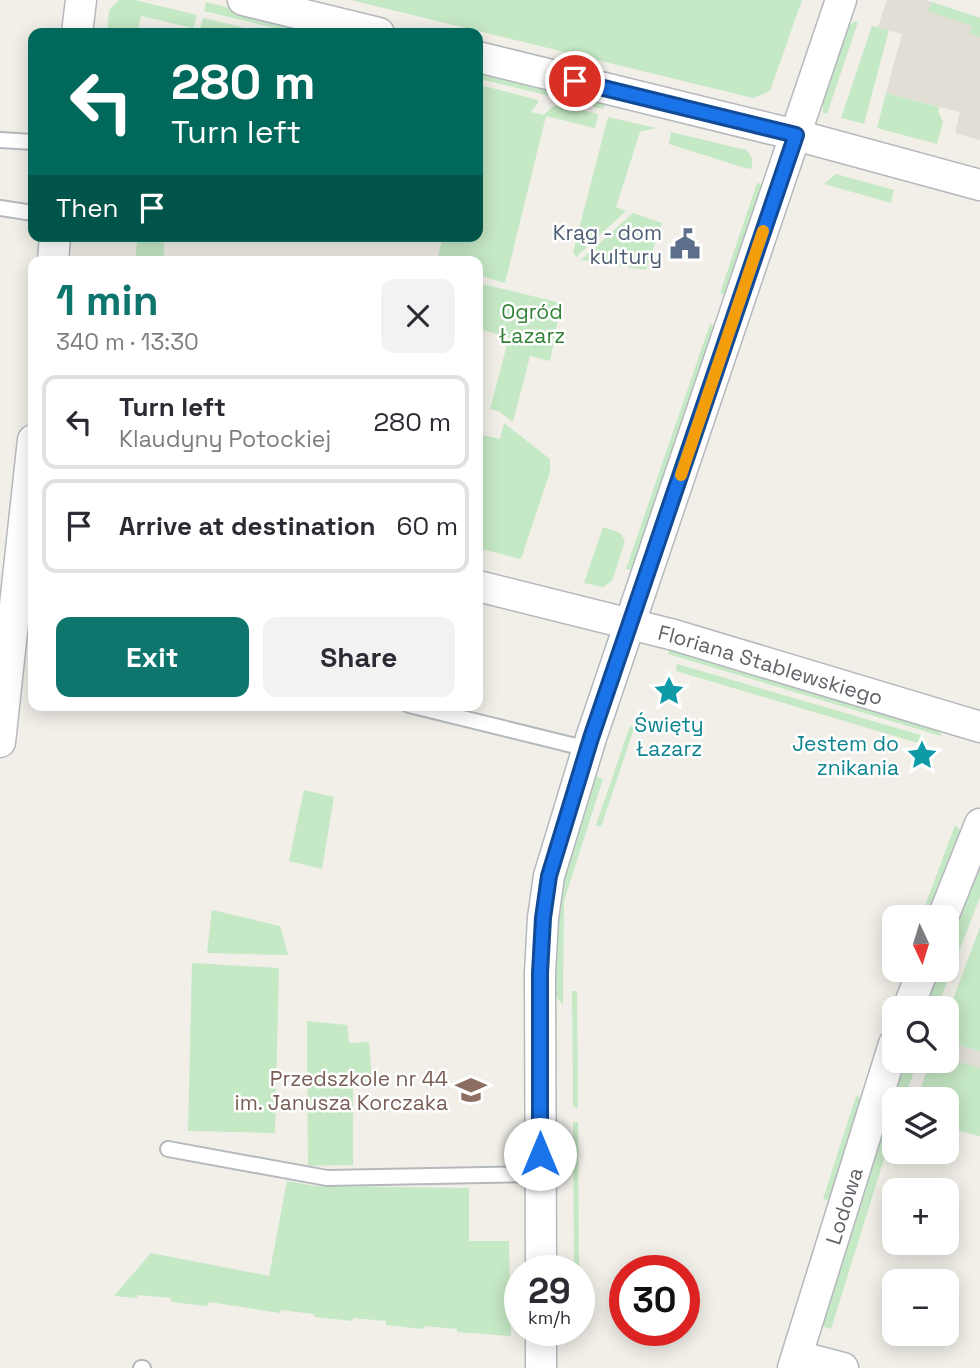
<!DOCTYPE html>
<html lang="en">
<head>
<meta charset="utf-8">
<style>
  :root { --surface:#fff; --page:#f2f2f3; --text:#2b2b33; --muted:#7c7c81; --line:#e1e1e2; --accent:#0f766e }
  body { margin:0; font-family:"Space Grotesk",sans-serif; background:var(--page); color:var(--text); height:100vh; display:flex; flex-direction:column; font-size:26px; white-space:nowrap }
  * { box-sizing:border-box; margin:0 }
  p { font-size:23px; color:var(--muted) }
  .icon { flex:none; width:38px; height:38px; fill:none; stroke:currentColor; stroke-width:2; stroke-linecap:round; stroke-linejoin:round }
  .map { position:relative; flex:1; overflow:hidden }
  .sheet { position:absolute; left:28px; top:256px; width:455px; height:455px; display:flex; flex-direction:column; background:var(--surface); border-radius:14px; box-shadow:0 4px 18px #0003 }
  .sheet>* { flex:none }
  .top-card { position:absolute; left:28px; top:28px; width:455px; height:214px; border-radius:14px; box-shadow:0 4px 18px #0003; background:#00695c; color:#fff; overflow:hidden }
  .needle { width:46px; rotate:176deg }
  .fabs { position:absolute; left:882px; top:905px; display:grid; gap:14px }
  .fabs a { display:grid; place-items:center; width:77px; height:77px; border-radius:14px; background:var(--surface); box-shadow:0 4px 18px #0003; font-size:35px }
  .speed { position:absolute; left:504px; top:1255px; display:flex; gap:14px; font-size:35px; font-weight:700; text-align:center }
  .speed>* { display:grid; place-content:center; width:91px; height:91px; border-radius:50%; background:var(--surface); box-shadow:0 4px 18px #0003; line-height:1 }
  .speed small { font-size:18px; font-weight:400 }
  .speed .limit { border:10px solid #d22; background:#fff; color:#111 }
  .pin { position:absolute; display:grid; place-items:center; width:60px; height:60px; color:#fff; margin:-30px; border:4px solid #fff; border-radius:50%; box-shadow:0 2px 7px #0007 }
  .me { position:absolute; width:77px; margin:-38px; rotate:0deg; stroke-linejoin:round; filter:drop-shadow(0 0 5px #0008) }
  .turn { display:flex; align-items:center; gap:24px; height:147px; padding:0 28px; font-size:32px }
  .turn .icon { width:91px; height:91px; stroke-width:2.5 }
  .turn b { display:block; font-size:49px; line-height:60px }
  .then { display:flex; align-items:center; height:66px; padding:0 28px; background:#0003; gap:14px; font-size:26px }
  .round { display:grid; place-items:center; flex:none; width:74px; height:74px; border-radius:14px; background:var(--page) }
  .summary { display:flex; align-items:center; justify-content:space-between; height:119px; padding:0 28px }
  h1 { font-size:42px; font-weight:600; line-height:52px; color:var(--accent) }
  .cta { display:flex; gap:14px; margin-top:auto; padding:14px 28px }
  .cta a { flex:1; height:80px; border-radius:14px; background:var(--accent); color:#fff; font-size:28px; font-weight:600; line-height:80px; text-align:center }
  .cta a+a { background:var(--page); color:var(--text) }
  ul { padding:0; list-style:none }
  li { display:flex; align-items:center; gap:21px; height:94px; margin:0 14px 10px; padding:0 14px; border:4px solid var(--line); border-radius:14px }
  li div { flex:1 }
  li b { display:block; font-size:26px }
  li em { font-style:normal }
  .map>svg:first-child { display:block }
</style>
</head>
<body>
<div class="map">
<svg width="980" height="1368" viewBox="0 0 980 1368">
  <rect width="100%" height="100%" fill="#f1efe8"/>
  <!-- education -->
  <path fill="#e1ded6" d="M887,0h38l55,18v122l-25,-7 5,-21 -74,-19 16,-59 -24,-7z
    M947,1042l33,9v85l-33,-8v-29h-30l13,-38 17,-1z"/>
  <!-- green -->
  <path fill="#c5e8c5" d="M119,0h16l62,15 -4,13 -52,-12 -4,17h-30l2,-23z
    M351,0h451l-32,91 -17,7z
    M206,2l125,31h-35l-92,-22z
    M932,2l48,16v19l-10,-3 2,-8 -44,-15z
    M203,18l64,15h-68z
    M856,21l2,1 -31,92 -4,-1 -1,-15 24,-71z
    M872,26l17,4 -25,94 -23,-6z
    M482,70l124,30 -2,9 -124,-30z
    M480,85l58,15v3l-7,9 13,3 8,-8 6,-2 40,9 -3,14 -49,-12 -41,167 -27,-8v-14h-41l6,-25h35v-142z
    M886,93l53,14 -1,4 5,11 -6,22 -60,-16z
    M608,117l48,11 -16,4 -24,75 10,4 -50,46 -3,-5z
    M671,132l75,18c6,5 8,12 5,19l-9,-2 -73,-23z
    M836,174l58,16 -3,13 -67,-19z
    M757,183l8,2 -38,111 -7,-3z
    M633,213l29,10 -16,47 -65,-10z
    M138,236h26v25h-29z
    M478,283l83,20 -11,58 -20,-5 -17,66 -15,-11 -8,-2 19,-72 -31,-8z
    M710,324l7,2 -84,245 -7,-2z
    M504,423l46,36v13l-29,87 -43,-11v-98l4,-15 18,4z
    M603,527l17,6 5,8 -13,40 -9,6 -19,-4z
    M670,647l270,81 1,8 -273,-82z
    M677,664l247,72 1,9 -249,-74z
    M630,726l4,2 -33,99 -5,-2z
    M593,775l10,4 -39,122 -1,104 -10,-12 2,-56 9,-62z
    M304,790l30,7 -12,72 -33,-8z
    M955,825l6,5 -33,87h-7z
    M980,864v33l-43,111h-12l14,-38h8v-20z
    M212,910l68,16 8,29 -81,-2z
    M980,927v124l-33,-9v-26z
    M192,963l87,5 -4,165 -87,-2z
    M572,991h5l1,117 -5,-1z
    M307,1021l40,4 2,18 20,-1 3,40 -19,1v82l-45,1z
    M947,1059l33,9v68l-33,-8v-29h-30l11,-31 8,2 3,-9z
    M905,1061h13l-14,38h-10v15l-7,-2z
    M856,1096l7,2 -32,103 -8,-2z
    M573,1122h5l1,144h-5z
    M883,1124l11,3 -63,202 -10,-3z
    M287,1181l28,5 154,2v53h40l2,95 -54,-4v-3l-33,-3 -1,3 -37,-4v-4l-33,-3v3l-39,-4v-3l-33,-4 -1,3 -71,-11 -1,4 -37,-4v-4l-33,-3 -1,3 -23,-2 37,-43 118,23z"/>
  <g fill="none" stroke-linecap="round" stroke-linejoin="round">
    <!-- lane casing -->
    <g stroke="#b5b8bc" stroke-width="18">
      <path id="lane" d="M0,140l33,2
        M0,208l33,5
        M409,705l179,44
        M168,1149l159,29 213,-4
        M141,1368h2"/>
    </g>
    <!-- street casing -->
    <g stroke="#b5b8bc" stroke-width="33">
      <g id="street">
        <path d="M243,0l136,33"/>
        <path d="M77,33l4,-33"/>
        <path d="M478,57l318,78 184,50"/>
        <path d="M53,261l2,-25"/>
        <path id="s1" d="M478,586l196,49 306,92"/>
        <path d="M0,742l33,-302"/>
        <path d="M943,917l37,-93"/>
        <path d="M908,1008l15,-38"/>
        <path d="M541,1270l-1,-297 3,-55 6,-42 42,-138 250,-738"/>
        <path d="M541,1330v38"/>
        <path d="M797,1356l46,12"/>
        <path id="s2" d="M793,1368l101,-324"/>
      </g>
    </g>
    <!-- lane -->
    <use href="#lane" stroke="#fff" stroke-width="14"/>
    <!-- street -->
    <use href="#street" stroke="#fff" stroke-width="30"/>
  </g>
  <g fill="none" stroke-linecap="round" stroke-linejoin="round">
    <!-- route casing -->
    <g stroke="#114b97" stroke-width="18">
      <path id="route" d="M540,1154v-181l3,-55 6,-42 42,-138 205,-603 -221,-54"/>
    </g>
    <!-- route -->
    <use href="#route" stroke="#1a73e8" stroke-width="12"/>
    <!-- slow -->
    <path stroke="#f59e0b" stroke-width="12" d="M681,475l82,-244"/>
  </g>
  <!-- icons -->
  <defs>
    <g id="civic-bare" transform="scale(2.415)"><path d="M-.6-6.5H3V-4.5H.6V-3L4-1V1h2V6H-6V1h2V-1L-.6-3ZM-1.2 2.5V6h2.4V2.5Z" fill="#5c6f8a" stroke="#fff" stroke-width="2.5" paint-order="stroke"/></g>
    <g id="sight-bare" transform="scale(2.415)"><path d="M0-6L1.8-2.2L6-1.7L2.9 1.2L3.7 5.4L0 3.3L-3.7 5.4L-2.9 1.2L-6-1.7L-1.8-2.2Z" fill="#0f9aa8" stroke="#fff" stroke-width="2.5" paint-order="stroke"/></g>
    <g id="school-bare" transform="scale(2.415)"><path d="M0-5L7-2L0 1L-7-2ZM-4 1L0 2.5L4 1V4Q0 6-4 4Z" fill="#8d6e63" stroke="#fff" stroke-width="2.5" paint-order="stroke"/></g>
  </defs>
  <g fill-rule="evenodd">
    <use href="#civic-bare" x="685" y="244"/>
    <use href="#sight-bare" x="669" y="691"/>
    <use href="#sight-bare" x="922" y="755"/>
    <use href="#school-bare" x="471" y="1090"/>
  </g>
  <g text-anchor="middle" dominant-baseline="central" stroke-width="5" stroke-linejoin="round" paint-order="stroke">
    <!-- service labels -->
    <g font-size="21" fill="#4e5e75" stroke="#fff" text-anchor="end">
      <text x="662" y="232">Krąg - dom<tspan x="662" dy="24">kultury</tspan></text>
    </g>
    <!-- park labels -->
    <g font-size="21" fill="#348238" stroke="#fff">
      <text x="532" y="311">Ogród<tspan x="532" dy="24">Łazarz</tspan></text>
    </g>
    <!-- street labels -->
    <g font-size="21" fill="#5f6368" stroke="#fff">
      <text stroke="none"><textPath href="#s1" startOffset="303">Floriana Stablewskiego</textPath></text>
      <text stroke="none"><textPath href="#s2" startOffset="170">Lodowa</textPath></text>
    </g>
    <!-- culture labels -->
    <g font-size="21" fill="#0d838f" stroke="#fff">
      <text x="669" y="724">Święty<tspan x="669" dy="24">Łazarz</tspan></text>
      <text x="899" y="743" text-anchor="end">Jestem do<tspan x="899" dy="24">znikania</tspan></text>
    </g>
    <!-- education labels -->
    <g font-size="21" fill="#785e54" stroke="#fff" text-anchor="end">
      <text x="448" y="1078">Przedszkole nr 44<tspan x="448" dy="24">im. Janusza Korczaka</tspan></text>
    </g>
  </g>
</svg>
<div class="fabs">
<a><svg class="needle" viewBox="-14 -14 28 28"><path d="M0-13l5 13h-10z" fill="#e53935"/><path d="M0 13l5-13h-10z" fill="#7c7c81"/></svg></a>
<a><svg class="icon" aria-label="search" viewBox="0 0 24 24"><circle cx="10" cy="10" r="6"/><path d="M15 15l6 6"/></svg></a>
<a><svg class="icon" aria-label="layers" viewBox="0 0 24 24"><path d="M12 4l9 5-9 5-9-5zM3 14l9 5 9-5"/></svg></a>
<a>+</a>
<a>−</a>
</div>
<div class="speed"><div>29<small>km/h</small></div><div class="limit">30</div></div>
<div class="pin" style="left:575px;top:81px;background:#d93025"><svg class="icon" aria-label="arrive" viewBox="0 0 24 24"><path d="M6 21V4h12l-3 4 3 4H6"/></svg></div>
<svg class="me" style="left:540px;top:1154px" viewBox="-20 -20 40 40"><circle r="19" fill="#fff"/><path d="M0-13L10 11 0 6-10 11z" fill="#1a73e8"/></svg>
<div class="top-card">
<div class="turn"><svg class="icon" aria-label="left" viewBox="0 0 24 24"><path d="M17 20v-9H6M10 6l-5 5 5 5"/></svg><div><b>280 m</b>Turn left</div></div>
<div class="then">Then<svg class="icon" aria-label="arrive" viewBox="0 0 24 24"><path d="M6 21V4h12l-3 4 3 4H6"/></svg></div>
</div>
<section class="sheet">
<div class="summary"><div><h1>1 min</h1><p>340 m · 13:30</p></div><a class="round"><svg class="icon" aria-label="close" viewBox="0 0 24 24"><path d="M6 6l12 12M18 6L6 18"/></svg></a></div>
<ul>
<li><svg class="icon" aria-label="left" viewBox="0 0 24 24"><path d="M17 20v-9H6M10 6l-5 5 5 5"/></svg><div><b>Turn left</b><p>Klaudyny Potockiej</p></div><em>280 m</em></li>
<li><svg class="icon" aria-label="arrive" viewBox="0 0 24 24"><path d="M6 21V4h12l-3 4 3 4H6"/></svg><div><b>Arrive at destination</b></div><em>60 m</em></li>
</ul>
<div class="cta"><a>Exit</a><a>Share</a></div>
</section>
</div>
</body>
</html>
